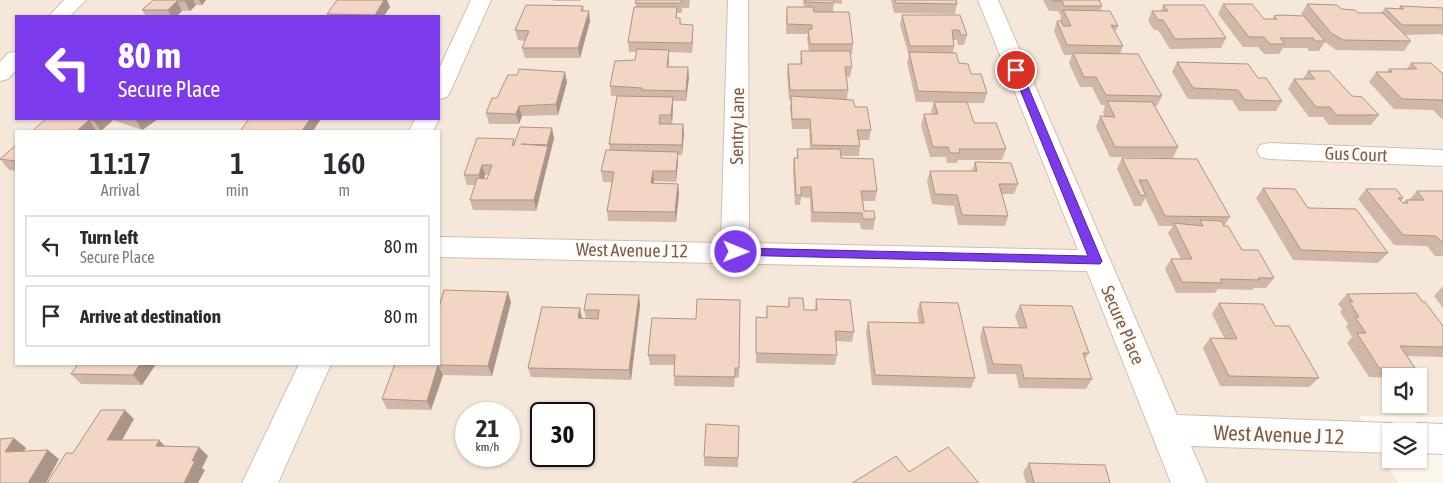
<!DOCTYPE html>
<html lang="en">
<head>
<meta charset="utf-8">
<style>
  :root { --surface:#fff; --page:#f7f7f7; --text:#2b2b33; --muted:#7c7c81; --line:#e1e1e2 }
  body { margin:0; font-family:"Asap Condensed",sans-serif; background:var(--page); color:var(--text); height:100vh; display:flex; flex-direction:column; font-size:19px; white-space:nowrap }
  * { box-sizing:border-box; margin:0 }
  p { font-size:16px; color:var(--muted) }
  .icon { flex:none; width:28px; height:28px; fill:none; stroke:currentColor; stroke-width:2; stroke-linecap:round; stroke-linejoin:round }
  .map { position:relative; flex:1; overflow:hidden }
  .panel { position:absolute; left:15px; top:130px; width:425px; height:235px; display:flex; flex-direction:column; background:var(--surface); border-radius:0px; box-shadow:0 1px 4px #0004 }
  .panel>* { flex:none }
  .top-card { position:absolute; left:15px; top:15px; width:425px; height:105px; border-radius:0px; box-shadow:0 1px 4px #0004; background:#7c3aed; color:#fff; overflow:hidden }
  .controls { position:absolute; left:1382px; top:368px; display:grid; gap:10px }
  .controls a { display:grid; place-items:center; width:45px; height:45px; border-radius:0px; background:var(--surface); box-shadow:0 1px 4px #0004; font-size:25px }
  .speed { position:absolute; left:455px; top:402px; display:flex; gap:10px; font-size:25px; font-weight:700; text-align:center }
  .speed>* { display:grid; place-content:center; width:65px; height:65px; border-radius:50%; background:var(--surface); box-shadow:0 1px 4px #0004; line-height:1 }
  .speed small { font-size:12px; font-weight:400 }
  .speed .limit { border:2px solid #111; border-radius:8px; background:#fff; color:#111 }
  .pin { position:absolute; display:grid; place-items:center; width:42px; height:42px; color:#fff; margin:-21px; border:2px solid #fff; border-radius:50%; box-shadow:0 1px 5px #0007 }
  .me { position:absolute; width:55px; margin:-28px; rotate:91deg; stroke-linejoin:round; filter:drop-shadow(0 0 4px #0008) }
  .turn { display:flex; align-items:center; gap:18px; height:105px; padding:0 20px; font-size:22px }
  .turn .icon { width:65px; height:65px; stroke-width:2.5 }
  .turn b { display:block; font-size:35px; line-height:42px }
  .eta { display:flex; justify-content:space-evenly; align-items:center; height:85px; text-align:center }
  .eta b { font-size:30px; font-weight:600; line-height:35px }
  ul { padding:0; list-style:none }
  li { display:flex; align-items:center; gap:15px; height:62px; margin:0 10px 8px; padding:0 10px; border:2px solid var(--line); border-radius:0px }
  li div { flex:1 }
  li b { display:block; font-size:19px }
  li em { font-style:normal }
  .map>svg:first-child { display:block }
</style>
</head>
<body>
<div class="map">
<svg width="1443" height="483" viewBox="0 0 1443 483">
  <rect width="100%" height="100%" fill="#fdf6ec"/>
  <!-- residential -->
  <path fill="#f5e8da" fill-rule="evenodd" d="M0,0h1443v417l-84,-1 39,67h-1398zM16,16h423v103h-423zM16,131h423v233h-423zM1391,376h28v28h-28zM466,414h43v42h-43zM541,414h43v42h-43z"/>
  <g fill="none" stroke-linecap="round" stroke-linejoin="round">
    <!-- minor casing -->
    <g stroke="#d1beb0" stroke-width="2">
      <path id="minor" d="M64,0h22l-16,16h-21z
        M471,0h20l-41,92 -3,5 -8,2v-30z
        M728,0h20l1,243 329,7 -100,-250h20l179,415 214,8 12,4 2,4h-14v22l-200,-7 16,37h-36l-84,-212 -648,-14v-20l282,6z
        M16,52v18l-8,9 -8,2v-19l8,-9z
        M415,119h24l-6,12h-24z
        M1269,143l174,7v16l-174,-7 -9,-2 -3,-6 3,-6z
        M299,364h32l-53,119h-36z
        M1419,423l24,1v30l-24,-1v-22h-14l2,-4z"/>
    </g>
    <!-- minor -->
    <use href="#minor" fill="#fff" fill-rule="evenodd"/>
  </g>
  <!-- wall -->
  <path fill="#d1b7a8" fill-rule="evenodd" d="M153,0h62h-9l-4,5h-6l-6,6h-8l-5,5h-31l-4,-6z
    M337,0h50l3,7 -6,9h-56l-1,-2z
    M553,0h28l-1,1h-27z
    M636,0h54l-1,8h-7v5h-5v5h3l1,6 12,10 -1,19 -23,-1v8l-1,7 21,10 -3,24h-13v6l-1,17h11l1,10 -2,21h-4v7l-2,20 -22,-1v2l24,1 1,10 -3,28 -68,-1 -1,-10 5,-29h-9l-2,-11 9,-20 -1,-7 8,-48h-6l-1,-10 25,-26 2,-8h-8l-1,-10 8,-35z
    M803,0h39v4l-8,-1 -1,9 20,32 -1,10h-2l2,13 -2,10h-4l2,13 -1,9 8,8 16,23 -2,10h-10l1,6 -1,10h-18v2l36,33 -2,10h-12l1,10 11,8 -2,11 -12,-1 -1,-6 -49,-1 -1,-24 -9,-1 -1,8h-5l-2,-36 1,-11h3v-9h13l-1,-20h-17l-2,-22 1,-7h-2l-2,-26 1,-10h12l1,-13h8l-2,-12 1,-5h-22v-17l1,-10h17z
    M891,0h65l1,4 -2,10 -61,-1z
    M1043,0h56l3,6 -2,5 18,15 -3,6 8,14 -3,8 42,42 -5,10h-2l23,41 -5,11 -63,-1 -14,-30 4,-11 5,1 -2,-5 2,-7h-4l-9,-18h-12l-11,-24 3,-8h-8l-10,-24 3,-10h3l1,-5 -3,-5h-9z
    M1223,4l41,15h9l1,-3h29l-2,-2 6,-10 51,9h23l4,-5 13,1 2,-3 43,2v28l-2,-2 -36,1 6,6 -7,10 -68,-1 -11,-8 -6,9h-10l-2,-3h-24l-4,6h-15l-6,-7h-15l-25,-33z
    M1163,5l63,33 -5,10 -51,1 -12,-19h-4l-6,-9 4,-10h9z
    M583,6l1,5 6,10 -10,37h-55l-3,-10 3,-7 -7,-1 -3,-10z
    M902,15h58l7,20 -3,10h-6l-1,-5h-4l1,6 -1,7 6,10 12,11 16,19 -3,10h-17l7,20 32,26 -4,11h-44l-1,3h-10l-1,-6h-16l-9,-32 3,-11h8l-1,-2 3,-10h8h-26l-9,-40 2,-6 -9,-31z
    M1177,62l81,16 24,23 -6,10h-37l-7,-11 -44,-1 -16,-27z
    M1411,63l32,11v46l-10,-10 -39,-1 -25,-27 7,-10h11l2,-3h18z
    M1308,71l44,25 27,19 -8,10h-42l-6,-8h-14l-21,-28 6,-10h9z
    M567,82l-9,33 -36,1 -3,8h-30l-3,-11 11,-15z
    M46,119h112l-16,11 -29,-10 -12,11z
    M554,138l-18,73 -63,-1 -3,-10 5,-15h-8l-3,-10 51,-33zM485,175h3l-1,4h-3z
    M16,145v26l-7,-1 -9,-11z
    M1122,158l108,59 -6,9 18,24 32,28 -8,10h-12l-2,2 -34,-1 -3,4h-39l-11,-24 6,-10h10l-13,-26 5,-7h-14l-14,-28 -4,8h-7l-17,-37z
    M975,162l43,22 -4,10h-12l6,22 -3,10 -47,-1 -4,-19 -22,-2 -5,-23 3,-10h42z
    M1263,188l125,65 -10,10 -85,-3 -37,-62z
    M1366,189l37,9 -2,3 2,2 3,-3h3l8,-9h26v65h-8l-8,-10 -33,-1 -36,-46z
    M1443,286v22l-9,-12z
    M1347,294l76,8 20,24v31l-36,-1 8,12 -9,8h-15v2l-22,-1 -22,-34 5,-6 -6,-10 2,-3 -8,-12 2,-3 -4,-5z
    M789,298l15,12h11l1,-11 38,33 -2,10 -16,-1 1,14 -2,10 -79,-2v-46l10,1 1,-12 21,1z
    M740,300l-1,78 -4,-1 -1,10 -60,-1v-21h-24l-2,-10 48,-36z
    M511,302l-19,74 -49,-1 -12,35 -44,-1 -5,-10z
    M920,302l55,76 -4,10 -99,-3 -6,-53 2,-10 51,1 -2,-11z
    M1219,303l56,23 44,52 -10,9 -89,-1 -17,-38 7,-10h14l-12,-24z
    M640,305l-9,75 -100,-3 -3,-9 54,-50h4l-2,-8z
    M1020,305l69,48 -4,6 7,20 -6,10 -67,-1 -3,-14h-28l-8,-37 3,-10 36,1 -4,-13z
    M156,364l-14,21 -61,-1 -10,-10z
    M739,426l-1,41 -34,-1v-9z
    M1029,463l81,20h-84l-3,-11z"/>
  <!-- shaded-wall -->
  <path fill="#aa9588" d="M186,0h7l3,5 -6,6 -5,-10z
    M199,0h7l-4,5z
    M379,0h8l3,7 -6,9h-8l-1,-1z
    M177,1l5,10 -5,5h-6l-3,-6z
    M589,11l1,10 -10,37 -2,-10z
    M693,25v9l-1,19v-10z
    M669,50v10l-2,17v-10z
    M688,67l1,10 -3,24v-10z
    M565,72l2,10 -9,33 -2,-11z
    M673,97v10l-1,18 -1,-10z
    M519,106l3,10 -3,8 -3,-10z
    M96,119h15l2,1 -12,11 -7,-10z
    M135,119h23l-16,11z
    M310,119h11l-8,12h-11z
    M89,120l7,10v1h-19z
    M683,124l1,10 -2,21v-10z
    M552,128l2,10 -18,73 -2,-11z
    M678,152v10l-2,20v-11z
    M482,165l3,10 -3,11 -3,-11z
    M653,171l1,10 -2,13 -1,-11z
    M678,184l1,10 -3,28 -1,-10z
    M508,292l3,10 -19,74 -4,-10z
    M639,295l1,10 -9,75 -2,-10z
    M580,308l2,10 -2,10 -2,-10z
    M140,364h16l-14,21 -9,-10z
    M438,365l5,10 -12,35 -4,-9z
    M125,410l9,9 -17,30 -10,-9z
    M14,438l12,10 -9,13 -12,-9z
    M159,440l10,10 -13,-4z
    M199,447l9,9 -6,12 3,2 -7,13h-14l8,-22z
    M48,450l11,9 -13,24h-18z"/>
  <!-- building -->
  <path fill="#f3d5c3" stroke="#aa9588" d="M153,0h33l-1,1h-8l-9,9h-26z
    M337,0h47l-9,15 -48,-1z
    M636,0h46l-1,3h-46z
    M805,0h29v3l-29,-1z
    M895,0h61l1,4 -61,-1z
    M1051,0h48l3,6h-38l-2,-5h-10z
    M1223,4h29l12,15h13l-3,-3 5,-1 25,1 21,25h-10l-2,-3h-33l5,6h-15l-6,-7h-15z
    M1307,4l30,1 4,4 14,1 3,3h25l28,28 -68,-1 -12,-7z
    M526,5l57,1 -2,5h8l-11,37h-56l7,-17 -14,-1z
    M1163,5h41l22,33 -51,1 -12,-19h-5l-6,-9h16z
    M1400,6l43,2v17h-41l-17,-17 19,1z
    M634,7h43l-1,11h4v6l13,1 -1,18 -64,-1z
    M787,7h26l1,5h35l4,32h-43l-2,-14 4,-1v-4l-25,-1z
    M1063,10l47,1 8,15 -7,-1 12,21 -56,-1 -10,-24h4l2,5h8z
    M902,15h58l7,20h-6l-2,-5h-7l2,16h-44z
    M637,49l32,1 -2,17h21l-2,24 -44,-1v-2l-32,-2 5,-25 20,-1z
    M801,51h49l2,16h-7l3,23h-58l-2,-26h14z
    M909,52l47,1 3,10 9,1 3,10h10l6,19 -69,-2z
    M1073,53l65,1 24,42 -56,-1 -10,-18h-12z
    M1177,62l71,2 10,14h8l16,23 -37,-1 -7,-10 -45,-2z
    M1411,63h20l12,11v27l-1,-1 -40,-1 -26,-27h16l-3,-3h28z
    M519,69l46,3 -9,32 -37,2 -3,8 -30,-1 6,-15h5l11,-23h9z
    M1308,71h21l23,25 10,1 17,18h-43l-6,-8h-14l-22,-28h21z
    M617,96l56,1 -2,18h-11l-1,9h24l-1,21 -73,-1z
    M791,96l62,4 2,7h12l4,23h-14l3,16 -48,-1 -2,-26h-18z
    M1107,101l45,1 26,45h-63l-15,-31 15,1z
    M934,102h33l7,21h22l10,26h-47l1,4h-10l-2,-6h-15l-9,-33h14z
    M46,119h50l-2,2 -5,-1 -12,11h-45z
    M249,119h61l-8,12h-62z
    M520,127l32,1 -5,17 -26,-1 27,2 -14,54h-64l7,-22 10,1 5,-14h-10l-3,10h-15l13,-37 37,1 -2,7 2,-1z
    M16,145v16l-16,-2z
    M797,149h43l1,9 32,1 4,32h-16l3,20h10l1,8h-12l-1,-6 -49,-1 -2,-25h-10v8h-5l-2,-37h4z
    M606,150l72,2 -2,19h-23l-2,12 27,1 -3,28 -68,-1 7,-39 -13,-1z
    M1122,158l75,1 33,58 -65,-1 -18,-36h-8l7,16 -6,-1z
    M975,162l36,1 7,21h-19l9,32 -46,-1 -5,-20 -22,-1 -5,-23h47z
    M1263,188l32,1 13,19 48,1 32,44 -87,-3z
    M1366,189h30l7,9h-5l5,5h5l-2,-3h18l-7,-9h26v52l-7,-7 -33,-1z
    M1200,220l21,1 3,5h4l14,24h16l16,28h-16l2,2 -40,-1 2,4 -40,-1 -11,-23h21l-18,-36 29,3z
    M444,290l64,2 -20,74 -50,-1 -11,36 -45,-2 13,-35h44v-57z
    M1416,293l7,9h2l18,24v21l-43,-1 15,22h-36l-22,-35h9l-11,-16h4l-10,-16 4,1 -6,-8z
    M587,294l52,1 -10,75 -101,-2 14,-61 38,1 -2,10 20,1 1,-9h-15z
    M789,298h14l1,12h13l-1,-11 34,1 4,32 -19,-1 2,24 -81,-2v-36l11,1v-12l22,1z
    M697,299l43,1 -1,68h-4v9l-61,-1 1,-21h-27l4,-37 44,1z
    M920,302l38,1 17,75 -100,-3 -7,-53 56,1z
    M1219,303l44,1 12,22h14l30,52 -90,-2 -19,-38 27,1z
    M1020,305l52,1 17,47h-6l9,26 -68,-1 -3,-13 -28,-1 -10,-37 44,1z
    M78,364h62l-7,11 -62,-1z
    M101,410h24l-18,30h52l-3,6 43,1 -7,14h3l-11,22h-137l19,-30h7z
    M706,424l33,2 -1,32 -34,-1z
    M14,438l-9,14 43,-2 -20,33h-28v-44z
    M948,447l31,36h-127l44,-27 13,16z
    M1029,463l76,2 5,18h-76z"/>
  <!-- route -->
  <path fill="#7c3aed" stroke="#51269a" d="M1013,68l8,2 81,191 -2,3 -369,-9v-6l5,-1 352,8 -76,-186z"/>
  <g text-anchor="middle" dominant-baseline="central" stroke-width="4.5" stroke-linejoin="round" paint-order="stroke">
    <!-- street labels -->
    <g font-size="18" fill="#7a5c4d" stroke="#fffaf3">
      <text transform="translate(737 126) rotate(-89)">Sentry Lane</text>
      <text transform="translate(1356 154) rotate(2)">Gus Court</text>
      <text transform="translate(632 250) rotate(1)">West Avenue J 12</text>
      <text transform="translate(1123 325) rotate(67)">Secure Place</text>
    </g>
    <!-- near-street labels -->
    <g font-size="21" fill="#7a5c4d" stroke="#fffaf3">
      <text transform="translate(1279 434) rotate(2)">West Avenue J 12</text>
    </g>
  </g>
</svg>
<div class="controls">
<a><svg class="icon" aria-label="sound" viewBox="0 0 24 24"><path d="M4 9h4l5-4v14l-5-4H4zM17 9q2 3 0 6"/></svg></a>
<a><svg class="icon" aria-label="layers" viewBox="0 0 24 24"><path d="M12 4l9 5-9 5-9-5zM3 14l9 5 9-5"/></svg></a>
</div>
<div class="speed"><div>21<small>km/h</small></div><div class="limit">30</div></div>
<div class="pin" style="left:1016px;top:70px;background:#d93025"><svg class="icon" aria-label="arrive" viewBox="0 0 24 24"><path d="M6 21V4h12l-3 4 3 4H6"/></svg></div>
<svg class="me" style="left:736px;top:252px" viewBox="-20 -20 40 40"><circle r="17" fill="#7c3aed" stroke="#fff" stroke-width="3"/><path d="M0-11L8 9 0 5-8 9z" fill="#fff"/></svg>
<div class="top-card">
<div class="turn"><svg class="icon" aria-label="left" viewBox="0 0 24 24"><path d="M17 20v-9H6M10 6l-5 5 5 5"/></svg><div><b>80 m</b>Secure Place</div></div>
</div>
<section class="panel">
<div class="eta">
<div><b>11:17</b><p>Arrival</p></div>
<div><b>1</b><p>min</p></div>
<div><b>160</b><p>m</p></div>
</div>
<ul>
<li><svg class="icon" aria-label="left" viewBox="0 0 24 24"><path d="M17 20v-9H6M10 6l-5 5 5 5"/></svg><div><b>Turn left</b><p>Secure Place</p></div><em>80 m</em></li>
<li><svg class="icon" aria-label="arrive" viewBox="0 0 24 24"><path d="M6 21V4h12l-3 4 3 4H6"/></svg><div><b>Arrive at destination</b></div><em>80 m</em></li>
</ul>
</section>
</div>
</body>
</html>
